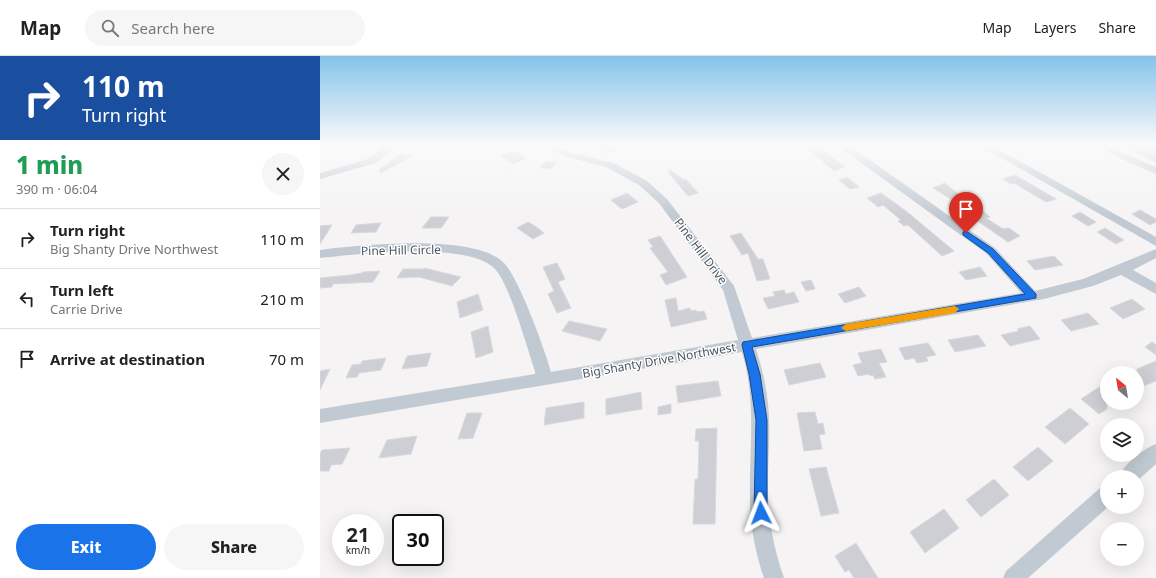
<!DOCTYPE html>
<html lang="en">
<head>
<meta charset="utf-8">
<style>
  :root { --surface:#fff; --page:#f6f6f6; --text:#222; --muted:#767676; --line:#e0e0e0; --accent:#1a73e8 }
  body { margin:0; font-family:"Noto Sans",sans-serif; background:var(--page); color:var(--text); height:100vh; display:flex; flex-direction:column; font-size:15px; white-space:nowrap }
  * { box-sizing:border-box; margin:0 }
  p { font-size:13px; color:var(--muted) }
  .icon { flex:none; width:22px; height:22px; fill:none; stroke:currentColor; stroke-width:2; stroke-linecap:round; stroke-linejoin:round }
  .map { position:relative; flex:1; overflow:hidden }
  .side { display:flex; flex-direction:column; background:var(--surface); width:320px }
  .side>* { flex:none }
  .hud { background:#1a4fa0; color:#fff; overflow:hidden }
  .needle { width:26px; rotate:330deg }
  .buttons { position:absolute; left:780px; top:310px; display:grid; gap:8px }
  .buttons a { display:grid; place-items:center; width:44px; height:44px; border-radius:50%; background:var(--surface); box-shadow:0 4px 16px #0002; font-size:20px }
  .speed { position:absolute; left:12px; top:458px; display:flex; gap:8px; font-size:20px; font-weight:700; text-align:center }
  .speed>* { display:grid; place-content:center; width:52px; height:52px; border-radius:50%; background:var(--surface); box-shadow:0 4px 16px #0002; line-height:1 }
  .speed small { font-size:10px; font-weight:400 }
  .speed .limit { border:2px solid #111; border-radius:6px; background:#fff; color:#111 }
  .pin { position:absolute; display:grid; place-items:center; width:34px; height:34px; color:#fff; margin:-41px -17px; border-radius:50% 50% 50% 0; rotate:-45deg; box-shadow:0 0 4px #0007 }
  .pin .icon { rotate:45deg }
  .me { position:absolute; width:44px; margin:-22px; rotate:357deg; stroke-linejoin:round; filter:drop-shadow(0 0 3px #0008) }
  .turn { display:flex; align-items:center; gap:14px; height:84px; padding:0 16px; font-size:18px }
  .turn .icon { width:52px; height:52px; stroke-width:2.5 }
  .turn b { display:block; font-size:28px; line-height:34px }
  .round { display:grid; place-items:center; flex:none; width:42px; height:42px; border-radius:21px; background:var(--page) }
  .summary { display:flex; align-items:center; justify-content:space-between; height:68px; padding:0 16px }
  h1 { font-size:24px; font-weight:800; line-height:30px; color:#1e9e55 }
  .button { display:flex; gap:8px; margin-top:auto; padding:8px 16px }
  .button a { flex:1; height:46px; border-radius:24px; background:var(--accent); color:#fff; font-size:16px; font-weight:800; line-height:46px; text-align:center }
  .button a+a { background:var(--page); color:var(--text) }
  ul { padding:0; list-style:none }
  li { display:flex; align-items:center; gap:12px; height:60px; padding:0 16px; border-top:1px solid var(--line) }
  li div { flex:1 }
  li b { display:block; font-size:15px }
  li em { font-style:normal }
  header { display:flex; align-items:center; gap:24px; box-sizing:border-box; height:56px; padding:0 20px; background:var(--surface); border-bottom:1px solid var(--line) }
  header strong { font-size:19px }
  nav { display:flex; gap:22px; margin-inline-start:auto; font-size:14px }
  .search { width:280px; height:36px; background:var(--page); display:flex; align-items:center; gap:10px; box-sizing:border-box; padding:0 14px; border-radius:22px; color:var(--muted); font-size:15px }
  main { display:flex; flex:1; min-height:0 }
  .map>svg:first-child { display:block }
</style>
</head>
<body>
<header>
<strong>Map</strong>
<div class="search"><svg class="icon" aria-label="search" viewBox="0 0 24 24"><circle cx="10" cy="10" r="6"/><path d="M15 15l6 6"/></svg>Search here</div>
<nav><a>Map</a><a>Layers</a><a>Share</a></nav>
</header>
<main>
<section class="side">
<div class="hud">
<div class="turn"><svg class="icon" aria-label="right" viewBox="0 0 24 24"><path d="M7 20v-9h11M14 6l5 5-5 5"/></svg><div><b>110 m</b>Turn right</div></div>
</div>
<div class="summary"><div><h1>1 min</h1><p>390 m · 06:04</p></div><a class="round"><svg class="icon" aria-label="close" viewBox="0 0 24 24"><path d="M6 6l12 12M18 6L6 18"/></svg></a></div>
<ul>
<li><svg class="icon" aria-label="right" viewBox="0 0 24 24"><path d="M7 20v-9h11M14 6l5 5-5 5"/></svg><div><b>Turn right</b><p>Big Shanty Drive Northwest</p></div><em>110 m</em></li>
<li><svg class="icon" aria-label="left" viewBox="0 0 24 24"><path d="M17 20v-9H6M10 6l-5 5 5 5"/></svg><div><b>Turn left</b><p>Carrie Drive</p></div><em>210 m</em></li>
<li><svg class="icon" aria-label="arrive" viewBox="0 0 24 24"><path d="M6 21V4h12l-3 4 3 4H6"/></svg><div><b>Arrive at destination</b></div><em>70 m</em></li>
</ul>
<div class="button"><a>Exit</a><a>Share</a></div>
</section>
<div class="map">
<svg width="836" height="522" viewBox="0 0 836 522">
  <rect width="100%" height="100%" fill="#f5f3f3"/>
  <!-- building -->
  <path fill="#cdcfd5" stroke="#d7d9de" d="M275,88h30l-10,8 -21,-5z
    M489,88h6l30,23 -11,4 -28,-24z
    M802,88h34v18l-10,-4z
    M192,95l3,2 3,-1 9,6 -14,6 -12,-8z
    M80,98l12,2 -31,17 -2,-3z
    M227,105l10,2 -7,6 -10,-2z
    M350,114l14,10 2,-1 12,14 -10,3 -20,-24z
    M694,119l3,1 39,23 -10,3 -32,-19 -3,1 -8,-5z
    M527,121l12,10 -9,2 -11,-9z
    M625,127l35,29 3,-1 7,6 -4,1 17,11 6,-1 11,8 -12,6 -29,-20 2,-2 -4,1 -24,-22 -1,1 -19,-12z
    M307,137l11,9 -16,7 -11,-9z
    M561,137l25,18 48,40 -12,5 -34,-31 -4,1 -6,-5 3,-1 -18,-15 -5,2 -11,-9z
    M820,154l16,9v3l-6,3 -18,-11z
    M760,156l16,10 -8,4 -16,-10z
    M111,161h18l-8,11h-19z
    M208,166l7,4 9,7 -11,6 -16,-11z
    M61,167l-5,9 -25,1 5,-8z
    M12,169l-12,19v-18z
    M785,172l19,12 -8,4 -19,-12z
    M421,177l17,26h5l7,20 -13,2 -9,-28 -6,2 -12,-19z
    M340,180l27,41 -21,8 -6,-10 8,-3 -18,-24 3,-1 -5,-7z
    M734,200l9,9 -28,5 -8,-9z
    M237,207l8,16 -7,3 13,26 -14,5 -9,-19 6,-3 -11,-24z
    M660,211l7,9 -21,4 -7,-8z
    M104,212l37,9 -9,9 -33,-9 -22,1 6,-9h20z
    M60,215l-7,11 -40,2 -1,3 -12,1v-10l30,-3 12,-2 1,-1z
    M491,224l4,9 -9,2 -5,-9z
    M539,231l7,9 -21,7 -7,-9z
    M464,234l2,4 8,-2 5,10 -31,7 -5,-11 12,-2 -2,-4z
    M158,238l5,16 -23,8 -3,-16z
    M356,242l2,13 12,-3 1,3 5,-1 1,2 7,-1 3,8 -36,8 -6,-27z
    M812,243l13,10 -22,10 -13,-11z
    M768,257l11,11 -28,7 -10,-11z
    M249,265l38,8 -7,12 -38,-10z
    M168,270l5,26 -17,6 -5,-26z
    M710,270l10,13 -30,7 -9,-11 18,-4 -2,-2z
    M658,279l8,11 -31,6 -7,-12z
    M832,286l4,3v10l-11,-8z
    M608,287l8,12 -10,2 2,4 -11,2 -3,-5 -9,2 -6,-12z
    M561,293l6,13 -8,1 7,14 -11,2 -2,-4 -3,1 -1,-2 -11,2 -5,-11 9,-2 -4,-10z
    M111,297l-4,13 -25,3 5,-13z
    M66,302l-5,12 -22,3 -2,4 -11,1 6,-13 9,-1 1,-3z
    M836,305v20l-15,6 -4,-3v-15z
    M500,307l6,14 -37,8 -5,-15z
    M10,313l-10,21v-19z
    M398,325l3,15 -43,7 -2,-17z
    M787,326v27l-8,5 -18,-15z
    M321,336l1,17 -36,6v-16z
    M264,346v16l-40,7 2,-17z
    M351,348v9l-13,2v-8z
    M750,352l19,16 -24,20 -20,-17z
    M495,356l3,12 5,-1 2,11 -6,1 3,14 -18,2 -7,-38z
    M147,357h15l-9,25 -15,1z
    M397,372l-2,96h-22l2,-45h3l1,-38h-4l1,-12z
    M97,380l-6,18 -32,4 8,-18z
    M718,391l15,14 -25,20 -15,-14z
    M30,392l-8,16 -11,1 -2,6h-9v-17l2,-4z
    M506,411l13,46 -18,3 -12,-47z
    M674,423l15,16 -28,22 -15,-17z
    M624,453l15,19 -34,25 -15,-21z
    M536,487l22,35h-24l-5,-8 -4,2 -10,-16z"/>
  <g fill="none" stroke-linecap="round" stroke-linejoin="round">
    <!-- minor -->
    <path fill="#c1cad2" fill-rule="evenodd" d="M68,88h11l-23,19 -56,16v-6l48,-14z
      M217,88h14l22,9 41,10 33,18 20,18 67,87 18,52 269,-45 -34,-39 -152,-110h12l148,104 40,43 48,-12 73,-30v9l-23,12 23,13v11l-35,-19 -28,11 -49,13 -288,50c7,22 13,49 13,72 1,26 -2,51 -1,77 1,27 7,54 16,80h-20c-9,-26 -14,-53 -14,-81 -1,-51 7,-94 -8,-145l-422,71v-14l215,-35v-3c-8,-23 -25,-86 -40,-102 -26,-28 -138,-15 -175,-11v-8c40,-5 155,-17 184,13 15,15 41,87 47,109l187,-32 -15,-50 -64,-87 -20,-18 -33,-18 -39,-10z
      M657,88h12l167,93v9z
      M778,88h12l11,8 35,15v7l-41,-18z
      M836,388v20l-19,17v-4h-18c5,-13 24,-28 37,-33z
      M787,430l1,21 -80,71h-25l3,-7 94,-83z"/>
  </g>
  <!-- sky -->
  <linearGradient id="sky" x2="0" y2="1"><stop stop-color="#85c3ea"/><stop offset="0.55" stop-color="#fafafa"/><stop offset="1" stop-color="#fafafa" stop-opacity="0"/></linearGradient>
  <rect width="836" height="161" fill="url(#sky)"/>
  <!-- route -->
  <path fill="#1a73e8" stroke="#114b97" d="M646,175l27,18 43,45v4l-284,49 8,27 7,46v93l-2,4 -4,2 -5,-2 -2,-4 2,-93 -7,-46 -7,-29 1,-3 282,-48 -37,-41 -25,-18v-3z"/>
  <!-- slow -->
  <path fill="#f59e0b" d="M635,250l4,3 -4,4 -109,18 -5,-3 5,-4z"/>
  <g text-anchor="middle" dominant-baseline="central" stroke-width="3" stroke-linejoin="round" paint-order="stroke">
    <!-- street labels -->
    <g font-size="12" fill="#4a5661" stroke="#fff">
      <text transform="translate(81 194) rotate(-1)">Pine Hill Circle</text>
      <text transform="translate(381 195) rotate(53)">Pine Hill Drive</text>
      <text transform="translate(339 304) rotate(-10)">Big Shanty Drive Northwest</text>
    </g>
  </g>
</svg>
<div class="buttons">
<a><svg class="needle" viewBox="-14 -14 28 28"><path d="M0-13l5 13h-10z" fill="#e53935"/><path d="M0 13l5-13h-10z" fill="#767676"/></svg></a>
<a><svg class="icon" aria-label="layers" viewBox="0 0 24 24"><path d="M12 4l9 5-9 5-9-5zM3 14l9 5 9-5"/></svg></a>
<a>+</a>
<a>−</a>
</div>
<div class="speed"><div>21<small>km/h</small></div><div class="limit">30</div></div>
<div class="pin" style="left:646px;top:177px;background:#d93025"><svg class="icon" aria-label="arrive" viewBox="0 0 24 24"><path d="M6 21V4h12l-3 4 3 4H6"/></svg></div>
<svg class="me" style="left:441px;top:457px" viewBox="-20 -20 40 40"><path d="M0-17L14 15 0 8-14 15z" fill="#1a73e8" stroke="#fff" stroke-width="4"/></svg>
</div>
</main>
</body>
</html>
